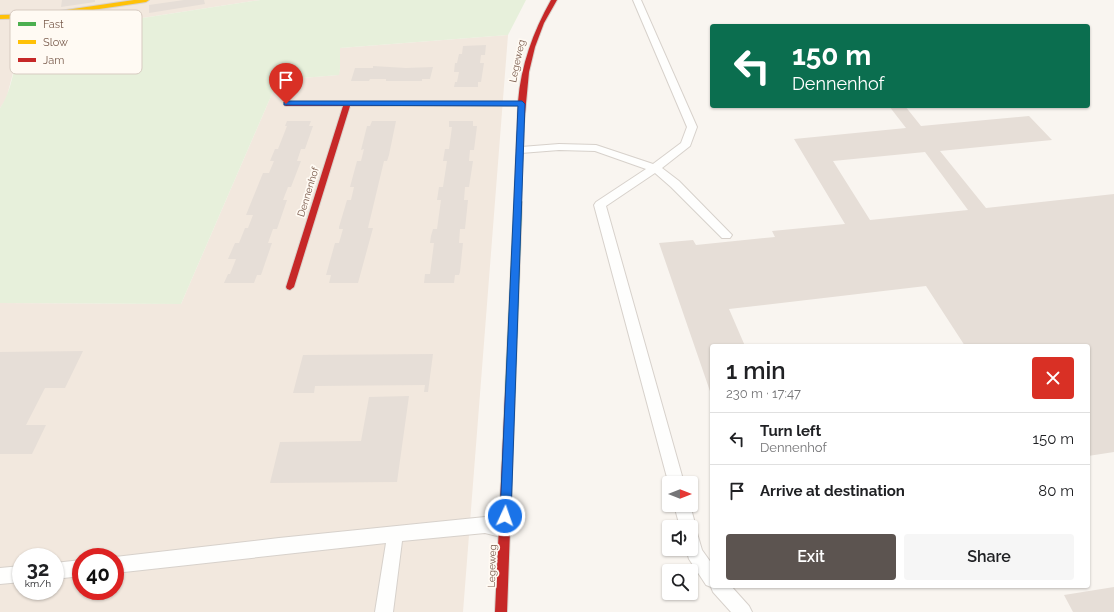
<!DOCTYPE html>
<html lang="en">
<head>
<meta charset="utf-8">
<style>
  :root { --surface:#fff; --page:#f6f6f6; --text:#202124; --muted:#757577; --line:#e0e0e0; --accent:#5c5450 }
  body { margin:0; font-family:Raleway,sans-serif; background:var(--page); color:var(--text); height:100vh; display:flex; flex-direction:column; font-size:15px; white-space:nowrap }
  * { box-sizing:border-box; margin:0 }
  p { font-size:13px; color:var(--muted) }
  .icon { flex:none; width:22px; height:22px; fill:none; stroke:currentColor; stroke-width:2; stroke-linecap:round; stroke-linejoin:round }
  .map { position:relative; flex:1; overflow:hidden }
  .sheet { position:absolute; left:710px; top:344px; width:380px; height:244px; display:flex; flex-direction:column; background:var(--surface); border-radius:4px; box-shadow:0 1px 3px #0004 }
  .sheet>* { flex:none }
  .top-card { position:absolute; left:710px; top:24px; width:380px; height:84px; border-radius:4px; box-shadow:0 1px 3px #0004; background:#0b6e4f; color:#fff; overflow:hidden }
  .needle { width:26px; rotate:90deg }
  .controls { position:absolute; left:662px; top:476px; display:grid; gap:8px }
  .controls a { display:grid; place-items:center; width:36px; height:36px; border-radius:4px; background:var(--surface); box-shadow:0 1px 3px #0004; font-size:20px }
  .speed { position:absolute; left:12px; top:548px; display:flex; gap:8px; font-size:20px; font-weight:700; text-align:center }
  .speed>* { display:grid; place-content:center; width:52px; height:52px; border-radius:50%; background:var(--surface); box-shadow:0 1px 3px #0004; line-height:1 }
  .speed small { font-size:10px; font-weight:400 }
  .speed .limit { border:6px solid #d22; background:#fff; color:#111 }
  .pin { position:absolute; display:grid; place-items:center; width:34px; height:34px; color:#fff; margin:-41px -17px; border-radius:50% 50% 50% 0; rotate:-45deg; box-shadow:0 0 4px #0007 }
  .pin .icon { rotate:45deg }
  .me { position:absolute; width:44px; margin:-22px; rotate:3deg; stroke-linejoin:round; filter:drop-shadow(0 0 3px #0008) }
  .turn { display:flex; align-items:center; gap:14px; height:84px; padding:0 16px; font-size:18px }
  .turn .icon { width:52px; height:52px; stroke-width:2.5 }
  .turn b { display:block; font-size:28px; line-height:34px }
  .round { display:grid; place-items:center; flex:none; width:42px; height:42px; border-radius:4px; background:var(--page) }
  .overview { display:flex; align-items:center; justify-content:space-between; height:68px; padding:0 16px }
  h1 { font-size:24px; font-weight:600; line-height:30px }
  .primary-button { display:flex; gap:8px; margin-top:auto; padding:8px 16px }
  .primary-button a { flex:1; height:46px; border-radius:4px; background:var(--accent); color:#fff; font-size:16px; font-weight:600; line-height:46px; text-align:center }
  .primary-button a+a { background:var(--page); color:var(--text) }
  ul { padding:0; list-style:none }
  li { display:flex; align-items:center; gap:12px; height:52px; padding:0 16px; border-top:1px solid var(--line) }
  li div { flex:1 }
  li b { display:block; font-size:15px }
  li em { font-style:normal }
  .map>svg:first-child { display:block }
</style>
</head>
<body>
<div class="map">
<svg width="1114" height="612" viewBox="0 0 1114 612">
  <rect width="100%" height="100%" fill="#f9f5f0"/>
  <!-- residential -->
  <path fill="#f2e8de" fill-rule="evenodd" d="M0,0h260l-241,37 -4,28 -9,35 -6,8z
    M508,35l-45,577h-463v-309l181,1 97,-224 60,-5 2,-6v-21zM21,557h34v34h-34zM81,557h34v34h-34z"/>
  <!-- green -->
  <path fill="#e7f0db" d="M260,0h266l-18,35 -168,13v21l-1,6 -61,5 -97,224 -181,-1v-195c13,-18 16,-50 19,-71z"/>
  <!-- building -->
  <path fill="#e6ded7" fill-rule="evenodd" d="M62,0h33v2l-34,5z
    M184,0h20l1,4 -56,9v-8z
    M486,45l-1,10h-4l-1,8h4l-3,19h-3v5h-24l1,-5h2l2,-10h-5l1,-9h2l2,-9h3l1,-8z
    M373,66l33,2 27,-1 -3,12h-8v2h-36v-2h-16l-1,2h-18l4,-13h18z
    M889,106h16l16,20 108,-10 23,24 -112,11 46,57 128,-14v258l-26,4v-110h-123l-39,-60 -197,23 16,37h-33v51l-53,-154 34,-3 3,5 79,-8 -3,-6 73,-7 -51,-85 112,-11zM925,152l43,58 -98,10 -37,-59z
    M287,121h24l-2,5h4l-8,23h-4l-4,12h4l-10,26h-3l-5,13h4l-10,29h-4l-5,14h4l-11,32h-4l-3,8h-30l4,-9h2l6,-15h-8l7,-16h4l6,-15h3l5,-13h-7l17,-42h6l5,-12h-4l5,-12h3l9,-23h-2z
    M372,121h24l-7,34 -2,6h-3l-16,67h5l-15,55h-29l2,-8h-5l9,-32h4l4,-14h-4v-2l8,-27h4l3,-13h-4l7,-26h4l3,-12 -3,1 6,-24h3z
    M449,121h24v5h4l-3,24h-4l-1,11h4l-4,26h-4l-1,13h4l-3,29h-5l-1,14h4l-3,29 -1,3h-4l-1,8h-30l1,-9h5l4,-31h-4l1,-7 2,-7h4l4,-29h-4l2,-13h4l4,-26h-4l2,-12h4l3,-22h-3z
    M83,351l-18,37h-20l-19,37h20l-14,29h-32v-102z
    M433,354l-5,38h-4l1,-7 -110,1 -1,7h-21l10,-38z
    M409,396l-12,86 -127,1 10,-41 81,-1 8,-44z
    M1114,587v25h-41l-9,-17z"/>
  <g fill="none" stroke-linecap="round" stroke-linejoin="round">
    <!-- lane casing -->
    <g stroke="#d7d1cb" stroke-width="2">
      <path id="lane" d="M633,0h8l56,127 -7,19 -28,22 17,13 53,54 -2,3h-8l-51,-51 -16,-14 -49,33 78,277h-15v2l-75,-280 2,-3 50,-33 -51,-18 -36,-1 -38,3 -5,-3 5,-3 38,-3 37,1 57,19 28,-21 6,-16z
        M674,505h16l6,22 -2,4 3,2 5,17 10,14v22h19l18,20 3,6h-21l-18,-20 -2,-5 -5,-2 -17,-26 -3,-10h5v-22h-11z
        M485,517l26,8 2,5 -2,5 -6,3 -20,-5 -83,8 -9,71h-18l11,-69 -271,30v-16l164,-19z
        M81,560v16l-26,3v-16z
        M21,566v16l-21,2v-16z"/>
    </g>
    <!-- fast casing -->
    <g stroke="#d9d2cb" stroke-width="2">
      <path id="fast" d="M518,199l4,3 -7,193 -1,3 -4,1 -4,-1 -1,-3 9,-193z"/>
    </g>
    <!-- slow casing -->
    <g stroke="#d9d2cb" stroke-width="2">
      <path id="slow" d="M134,0h15l-3,2 -107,16 -39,1v-4l39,-1z"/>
    </g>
    <!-- jam casing -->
    <g stroke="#d9d2cb" stroke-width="2">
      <path id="jam" d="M551,0h6l-13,23 -9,24 -6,25 -5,52 -3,80h-6l-1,-2 4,-96h-168l-56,181 -4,3 -3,-1 -1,-2 57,-181h-57l-2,-1v-2l234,-1c3,-37 15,-70 33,-102z
        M510,391l4,1 1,3 -8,217h-12l10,-217 1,-3z"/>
    </g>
    <!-- lane -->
    <use href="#lane" fill="#fefefd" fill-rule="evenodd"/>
    <!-- fast -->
    <use href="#fast" fill="#4caf50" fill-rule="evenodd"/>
    <!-- slow -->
    <use href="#slow" fill="#ffc107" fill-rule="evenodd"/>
    <!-- jam -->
    <use href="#jam" fill="#c62828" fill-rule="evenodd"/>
  </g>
  <!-- route -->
  <path fill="#1a73e8" stroke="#114b97" d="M286,101h236l3,3 -14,412 -2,3 -4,2 -4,-2 -1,-3 18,-410 -234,-1v-3z"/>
  <g text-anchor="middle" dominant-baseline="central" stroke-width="3.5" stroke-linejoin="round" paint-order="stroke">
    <!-- street labels -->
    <g font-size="10" fill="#7a5c4d" stroke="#fffaf3">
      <text transform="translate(517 61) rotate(-78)">Legeweg</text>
      <text transform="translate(308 192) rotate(-73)">Dennenhof</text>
      <text transform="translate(492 566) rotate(-88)">Legeweg</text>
    </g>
  </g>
  <!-- legend -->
  <rect x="10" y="10" width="132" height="64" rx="6" fill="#fffaf3" stroke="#d7cbc1" stroke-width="1"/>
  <rect x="18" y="22" width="18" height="4" fill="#4caf50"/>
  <rect x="18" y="40" width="18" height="4" fill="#ffc107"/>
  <rect x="18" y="58" width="18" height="4" fill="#c62828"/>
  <g font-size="11" fill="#7a5c4d">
    <text x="43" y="28">Fast</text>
    <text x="43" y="46">Slow</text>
    <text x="43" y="64">Jam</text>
  </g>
</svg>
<div class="controls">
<a><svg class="needle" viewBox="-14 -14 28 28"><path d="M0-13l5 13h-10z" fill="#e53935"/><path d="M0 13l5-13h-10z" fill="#757577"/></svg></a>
<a><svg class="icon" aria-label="sound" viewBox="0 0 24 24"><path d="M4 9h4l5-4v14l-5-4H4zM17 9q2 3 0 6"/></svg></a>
<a><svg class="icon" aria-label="search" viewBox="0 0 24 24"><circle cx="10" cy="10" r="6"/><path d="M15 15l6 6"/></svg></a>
</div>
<div class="speed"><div>32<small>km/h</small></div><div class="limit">40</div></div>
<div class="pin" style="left:286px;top:104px;background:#d93025"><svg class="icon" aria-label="arrive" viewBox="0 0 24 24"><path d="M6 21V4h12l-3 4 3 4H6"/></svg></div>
<svg class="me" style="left:505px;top:516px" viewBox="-20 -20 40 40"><circle r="17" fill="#1a73e8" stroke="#fff" stroke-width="3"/><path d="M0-11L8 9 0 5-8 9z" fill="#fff"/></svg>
<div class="top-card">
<div class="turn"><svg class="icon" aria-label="left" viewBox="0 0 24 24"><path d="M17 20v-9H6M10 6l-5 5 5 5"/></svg><div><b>150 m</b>Dennenhof</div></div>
</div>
<section class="sheet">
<div class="overview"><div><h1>1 min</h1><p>230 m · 17:47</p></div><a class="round" style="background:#d93025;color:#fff"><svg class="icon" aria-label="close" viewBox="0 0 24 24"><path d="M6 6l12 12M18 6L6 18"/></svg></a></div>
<ul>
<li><svg class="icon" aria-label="left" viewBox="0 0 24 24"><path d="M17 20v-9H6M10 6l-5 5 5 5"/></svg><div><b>Turn left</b><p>Dennenhof</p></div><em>150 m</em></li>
<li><svg class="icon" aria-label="arrive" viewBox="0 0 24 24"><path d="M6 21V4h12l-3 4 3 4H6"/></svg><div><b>Arrive at destination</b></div><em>80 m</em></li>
</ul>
<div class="primary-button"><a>Exit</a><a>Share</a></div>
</section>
</div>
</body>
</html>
